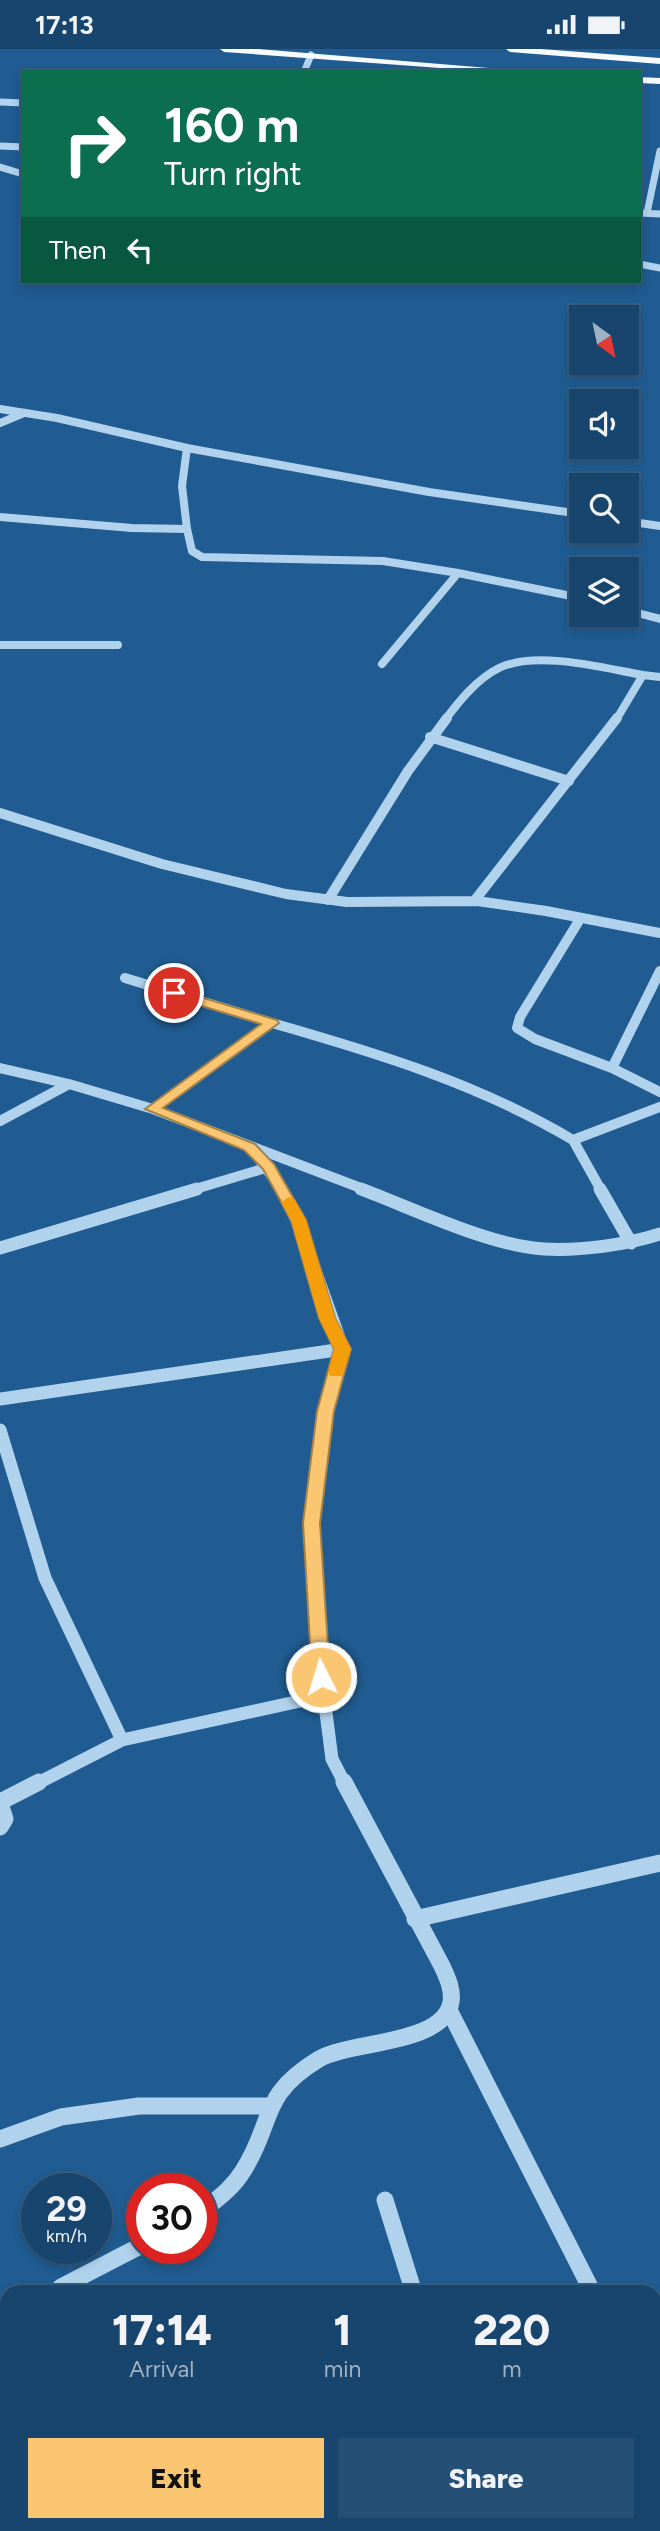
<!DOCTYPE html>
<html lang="en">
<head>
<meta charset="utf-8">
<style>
  :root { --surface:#18456d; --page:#254f75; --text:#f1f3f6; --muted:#9fb1c2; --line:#365d80; --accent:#fbc671 }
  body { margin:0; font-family:Figtree,sans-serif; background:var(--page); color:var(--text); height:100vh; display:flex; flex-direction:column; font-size:26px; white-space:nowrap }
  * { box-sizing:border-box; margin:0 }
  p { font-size:23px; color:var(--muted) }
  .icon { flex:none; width:38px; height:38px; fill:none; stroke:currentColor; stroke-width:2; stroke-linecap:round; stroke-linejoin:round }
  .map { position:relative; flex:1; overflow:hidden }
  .sheet { position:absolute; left:0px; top:2236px; width:662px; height:247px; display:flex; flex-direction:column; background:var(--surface); border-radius:21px 21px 0 0; box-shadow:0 4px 10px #0003,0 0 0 2px var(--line) }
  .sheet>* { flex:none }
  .top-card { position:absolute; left:21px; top:21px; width:620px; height:214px; border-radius:0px; box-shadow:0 4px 10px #0003,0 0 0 2px var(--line); background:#0b6e4f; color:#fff; overflow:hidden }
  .needle { width:46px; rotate:147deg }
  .tools { position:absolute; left:569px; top:256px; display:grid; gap:14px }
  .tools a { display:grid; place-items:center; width:70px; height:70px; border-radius:0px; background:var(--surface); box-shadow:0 4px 10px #0003,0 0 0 2px var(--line); font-size:35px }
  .speed { position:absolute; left:21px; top:2124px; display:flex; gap:14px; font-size:35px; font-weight:700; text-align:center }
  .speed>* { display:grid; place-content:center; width:91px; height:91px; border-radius:50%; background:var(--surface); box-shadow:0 4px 10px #0003,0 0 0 2px var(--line); line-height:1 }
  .speed small { font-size:18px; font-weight:400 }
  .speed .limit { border:10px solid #d22; background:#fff; color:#111 }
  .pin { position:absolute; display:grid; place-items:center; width:60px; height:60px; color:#fff; margin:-30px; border:4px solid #fff; border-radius:50%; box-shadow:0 2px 7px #0007 }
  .me { position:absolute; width:77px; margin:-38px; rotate:355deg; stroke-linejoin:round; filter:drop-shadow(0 0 5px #0008) }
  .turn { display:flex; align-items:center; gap:24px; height:147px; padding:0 28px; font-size:32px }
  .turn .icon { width:91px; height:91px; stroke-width:2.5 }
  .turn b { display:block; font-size:49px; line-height:60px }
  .then { display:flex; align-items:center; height:66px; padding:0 28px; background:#0003; gap:14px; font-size:26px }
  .eta { display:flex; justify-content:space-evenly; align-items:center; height:119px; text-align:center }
  .eta b { font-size:42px; font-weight:800; line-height:49px }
  .primary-button { display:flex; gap:14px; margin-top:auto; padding:14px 28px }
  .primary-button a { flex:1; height:80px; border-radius:0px; background:var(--accent); color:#111; font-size:28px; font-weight:800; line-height:80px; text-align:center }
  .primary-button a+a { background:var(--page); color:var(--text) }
  .status { display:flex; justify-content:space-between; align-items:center; height:49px; padding:0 35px; background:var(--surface); direction:ltr }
  .status svg { height:19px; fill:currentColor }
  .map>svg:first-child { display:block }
</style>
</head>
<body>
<div class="status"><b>17:13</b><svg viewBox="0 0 49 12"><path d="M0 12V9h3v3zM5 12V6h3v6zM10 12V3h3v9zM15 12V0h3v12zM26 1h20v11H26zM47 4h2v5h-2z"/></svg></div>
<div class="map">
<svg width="660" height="2482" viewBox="0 0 660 2482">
  <rect width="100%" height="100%" fill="#205c91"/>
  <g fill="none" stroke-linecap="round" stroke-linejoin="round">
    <!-- minor-far4 -->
    <path stroke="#b1d2ed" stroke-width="7" d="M304,23l7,-17
      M0,53l23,1
      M0,97l23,1
      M0,118l23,7
      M639,164l21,1
      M647,164l13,-62
      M639,215l21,4"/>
    <!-- minor-far3 -->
    <path stroke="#b1d2ed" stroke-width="8" d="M0,360l57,9 130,30 -5,38 5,43
      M0,374l24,-10
      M187,399l242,44 152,22
      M0,468l132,11 55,1 5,22 10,6 181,4 75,12 -76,91
      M626,472l34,5
      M458,524l123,25
      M626,561l34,9
      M0,596h118
      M445,671c15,-20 32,-41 54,-52 38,-18 104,0 144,7
      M616,671l27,-45 17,2"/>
    <!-- minor-far2 -->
    <path stroke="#b1d2ed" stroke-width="10" d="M430,688l139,44
      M0,764l162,51 124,30 61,8 130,-1 69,10 114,22
      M328,851l80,-129 39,-53
      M475,851l142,-182
      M580,870l-60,98 -3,11 18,11 77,29
      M660,922l-48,97 48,24
      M125,929l147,45
      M0,1019l69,16 84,25 213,81
      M153,1060l119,-86c105,30 207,61 301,117l87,-33
      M0,1072l69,-37
      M573,1091l28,50
      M253,1102l29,39
      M192,1141l77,-23"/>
    <!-- minor-far1 -->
    <path stroke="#b1d2ed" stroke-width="13" d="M361,1140c51,19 129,57 183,60 36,2 82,-4 116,-15
      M600,1140l31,54
      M0,1199l197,-59
      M343,1300l-18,62 -13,112 7,136 13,100 13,25
      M0,1350l343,-50 -46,-129 -16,-31
      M0,1381l45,148 77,162
      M36,1735l86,-44 201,-44"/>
    <!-- minor -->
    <path stroke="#b1d2ed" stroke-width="17" d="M0,1753l39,-20
      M0,1755l5,15 -5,8
      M415,1870l245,-56
      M449,1961l144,283
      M0,2090l61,-22 78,-11h129
      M385,2151l29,93
      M201,2163c16,-13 31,-23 42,-41 32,-50 15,-75 76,-112 30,-18 125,-14 132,-57 2,-13 -4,-25 -9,-36l-98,-184
      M56,2244l5,-6 81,-42
      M0,2365l7,-15
      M654,2365l6,10
      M654,2418l6,-2"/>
    <!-- major -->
    <path fill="#f7fbff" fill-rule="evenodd" d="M220,0h38l278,23h-42l-270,-20z
      M506,0h35l119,9v6l-150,-12z
      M639,28l21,1v6l-21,-1z"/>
  </g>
  <!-- route -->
  <path fill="#fbc671" stroke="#a38149" stroke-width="2" d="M174,940l103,31 2,3 -116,85 92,36 19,20 32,56 29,98 16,31 -17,62 -14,112 10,154 -2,5h-13l-3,-5 -9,-154 14,-112 17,-62 -15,-31 -28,-98 -28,-51 -19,-19 -99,-41 116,-85 -92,-28 -2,-3z"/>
  <!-- slow -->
  <path fill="#f59e0b" d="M289,1148l5,2 12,21 29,98 16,31 -9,27h-12l-2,-3 6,-24 -15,-31 -28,-98 -10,-18z"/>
</svg>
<div class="tools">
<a><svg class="needle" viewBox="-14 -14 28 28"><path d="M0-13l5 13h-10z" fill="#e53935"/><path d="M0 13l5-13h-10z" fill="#9fb1c2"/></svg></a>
<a><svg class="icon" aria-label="sound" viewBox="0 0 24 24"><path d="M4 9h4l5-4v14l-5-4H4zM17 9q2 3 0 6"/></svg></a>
<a><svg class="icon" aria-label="search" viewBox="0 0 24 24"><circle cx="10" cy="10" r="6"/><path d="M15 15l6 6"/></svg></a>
<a><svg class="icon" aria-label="layers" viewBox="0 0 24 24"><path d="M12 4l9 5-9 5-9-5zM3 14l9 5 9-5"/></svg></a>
</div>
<div class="speed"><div>29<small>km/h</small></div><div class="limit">30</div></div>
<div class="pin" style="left:174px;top:944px;background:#d93025"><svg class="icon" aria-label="arrive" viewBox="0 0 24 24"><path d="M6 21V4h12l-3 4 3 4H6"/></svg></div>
<svg class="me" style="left:321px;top:1628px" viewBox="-20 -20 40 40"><circle r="17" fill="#fbc671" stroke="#fff" stroke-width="3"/><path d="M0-11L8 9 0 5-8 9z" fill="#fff"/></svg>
<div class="top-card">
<div class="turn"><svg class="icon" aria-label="right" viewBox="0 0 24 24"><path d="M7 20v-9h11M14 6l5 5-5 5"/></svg><div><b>160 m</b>Turn right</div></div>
<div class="then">Then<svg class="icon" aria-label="left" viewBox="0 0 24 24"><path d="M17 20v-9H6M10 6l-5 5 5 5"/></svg></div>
</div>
<section class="sheet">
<div class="eta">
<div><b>17:14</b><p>Arrival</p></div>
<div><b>1</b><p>min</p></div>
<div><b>220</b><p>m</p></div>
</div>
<div class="primary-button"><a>Exit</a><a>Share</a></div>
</section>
</div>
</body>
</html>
